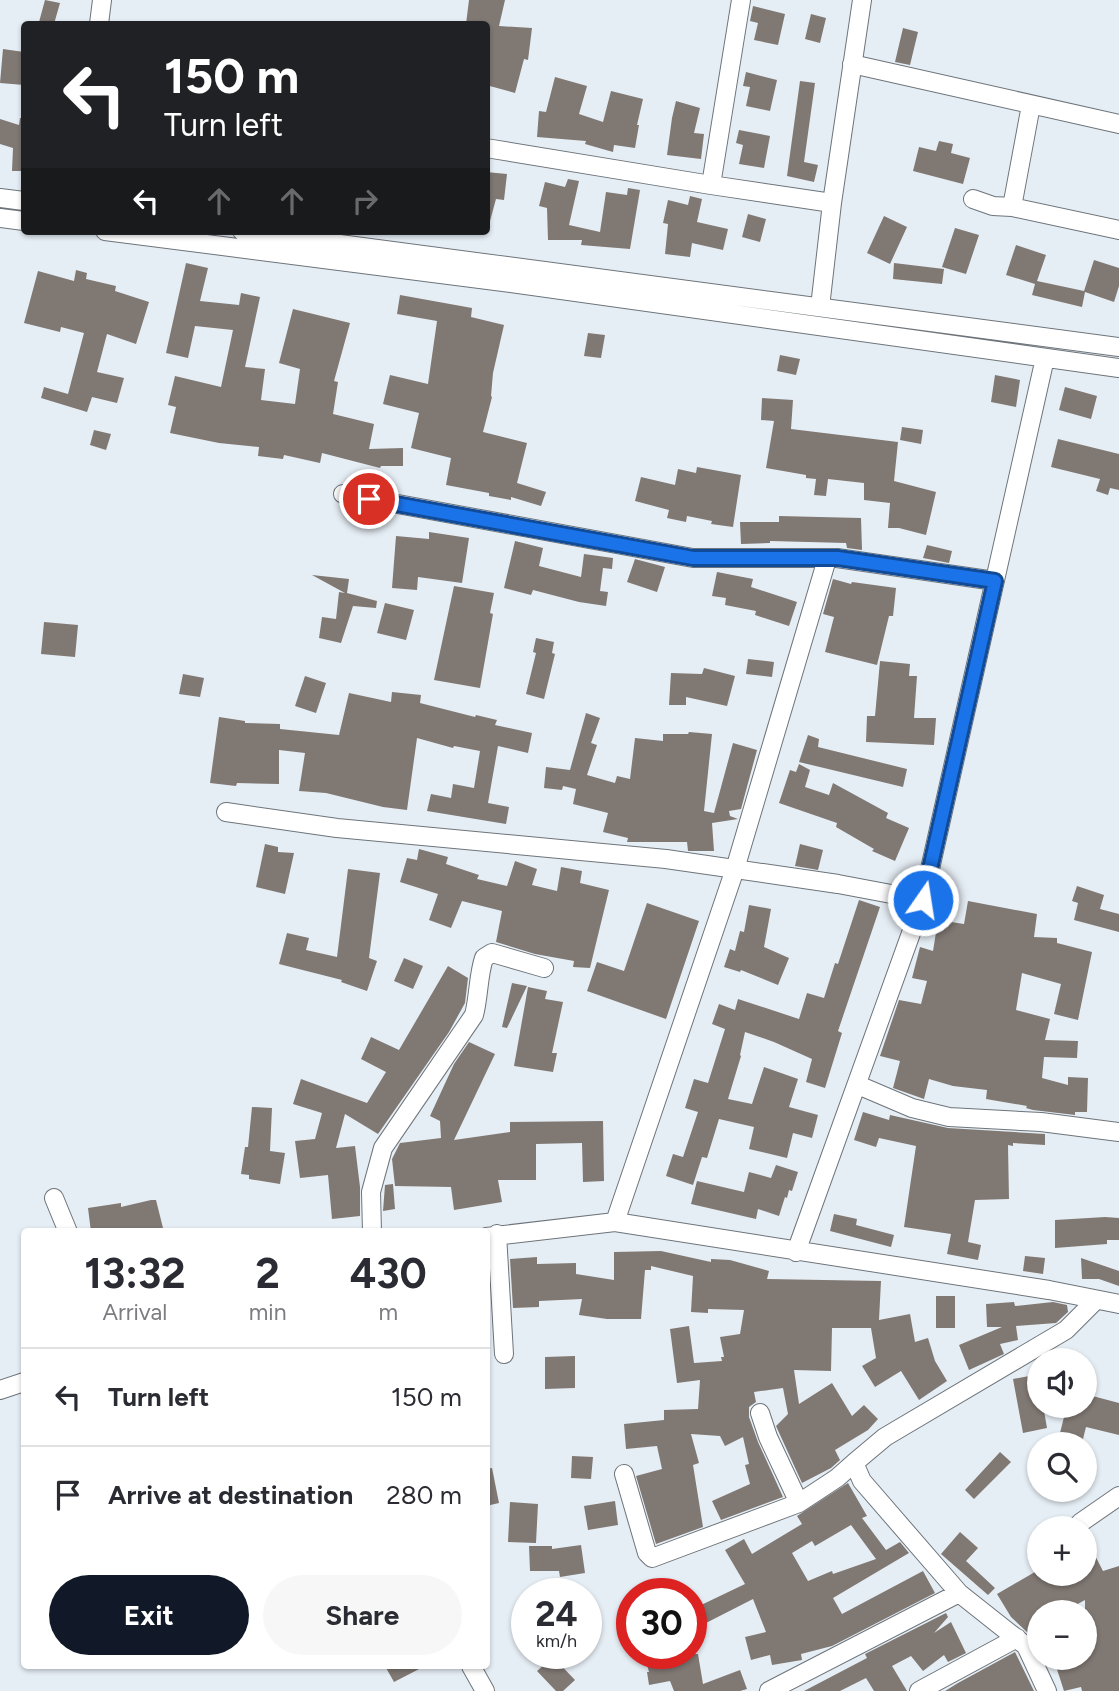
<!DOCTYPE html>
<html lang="en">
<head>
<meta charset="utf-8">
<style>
  :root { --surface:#fff; --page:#f7f7f7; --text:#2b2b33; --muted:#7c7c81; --line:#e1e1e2; --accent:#111827 }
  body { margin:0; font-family:Figtree,sans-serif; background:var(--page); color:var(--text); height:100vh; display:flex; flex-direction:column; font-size:26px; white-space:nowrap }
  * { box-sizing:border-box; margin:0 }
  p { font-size:23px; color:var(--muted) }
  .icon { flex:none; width:38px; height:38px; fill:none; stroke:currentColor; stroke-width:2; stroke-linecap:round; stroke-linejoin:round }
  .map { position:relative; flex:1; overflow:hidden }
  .panel { position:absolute; left:21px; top:1228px; width:469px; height:441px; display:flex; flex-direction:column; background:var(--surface); border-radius:7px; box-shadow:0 2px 5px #0004 }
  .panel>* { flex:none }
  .hud { position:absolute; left:21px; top:21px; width:469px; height:214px; border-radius:7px; box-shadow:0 2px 5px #0004; background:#202124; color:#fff; overflow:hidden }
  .fabs { position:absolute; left:1027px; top:1348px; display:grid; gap:14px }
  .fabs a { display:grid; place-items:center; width:70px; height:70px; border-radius:50%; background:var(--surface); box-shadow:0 2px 5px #0004; font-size:35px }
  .speed { position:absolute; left:511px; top:1578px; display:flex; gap:14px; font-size:35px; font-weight:700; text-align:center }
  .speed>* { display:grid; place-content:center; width:91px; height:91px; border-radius:50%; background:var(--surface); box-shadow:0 2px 5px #0004; line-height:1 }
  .speed small { font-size:18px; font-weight:400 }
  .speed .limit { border:10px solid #d22; background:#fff; color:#111 }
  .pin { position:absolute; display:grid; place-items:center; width:60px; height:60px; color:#fff; margin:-30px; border:4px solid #fff; border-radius:50%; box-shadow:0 2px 7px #0007 }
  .me { position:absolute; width:77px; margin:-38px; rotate:13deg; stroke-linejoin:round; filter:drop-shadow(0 0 5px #0008) }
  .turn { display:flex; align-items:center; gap:24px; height:147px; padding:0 28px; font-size:32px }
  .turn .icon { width:91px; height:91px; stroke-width:2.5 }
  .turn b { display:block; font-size:49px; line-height:60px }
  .lanes { display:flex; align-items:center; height:66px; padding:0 28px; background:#0003; justify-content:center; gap:35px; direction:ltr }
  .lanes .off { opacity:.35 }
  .eta { display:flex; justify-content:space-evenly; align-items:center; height:119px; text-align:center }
  .eta b { font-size:42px; font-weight:700; line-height:49px }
  .cta { display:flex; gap:14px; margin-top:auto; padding:14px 28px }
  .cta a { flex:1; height:80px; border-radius:42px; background:var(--accent); color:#fff; font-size:28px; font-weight:700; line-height:80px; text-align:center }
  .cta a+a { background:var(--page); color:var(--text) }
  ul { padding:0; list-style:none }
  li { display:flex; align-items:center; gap:21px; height:98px; padding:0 28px; border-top:2px solid var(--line) }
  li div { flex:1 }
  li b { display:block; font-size:26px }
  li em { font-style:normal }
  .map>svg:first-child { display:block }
</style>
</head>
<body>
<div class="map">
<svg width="1119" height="1691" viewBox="0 0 1119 1691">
  <rect width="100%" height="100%" fill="#e6eef5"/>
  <!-- building -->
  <path fill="#807873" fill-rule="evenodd" d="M45,0l15,3 -6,21 -15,-2z
    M469,0h36l-6,26 33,2 -4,32 -4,-1 -9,34 -29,-8v-61h-20z
    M753,6l32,8 -7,31 -24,-5 4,-17 -8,-2z
    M811,14l15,4 -6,25 -15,-4z
    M903,28l15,4 -8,33 -15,-3z
    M3,49l21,3v33l-24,-2z
    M746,72l31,8 -7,31 -24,-5 4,-19 -7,-1z
    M555,77l32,9 -8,28 24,8 8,-31 32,8 -6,26h2l-4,23 -21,-3 -1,7 -28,-8 1,-3 -49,-4 2,-26 7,1z
    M800,81l15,2 -11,79 14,3 -4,17 -27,-6z
    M676,101l24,7 -6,25 10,1 -3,25 -34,-4 5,-37z
    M20,118h4v53h-12l1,-23 -13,-4v-25l19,6z
    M739,130l31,6 -6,32 -25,-4 4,-19 -7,-2z
    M939,141l14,3 -2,9 19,5 -7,26 -50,-13 6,-24 17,4z
    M486,172l21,2 -3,26 -8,-1 -6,22 -4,-1z
    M568,179l11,2 -10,44 31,7 6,-40 21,3 1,-7 12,2 -10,59 -49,-4 1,-5h-34l-1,-32 -8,-2 6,-24 20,5z
    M690,196l12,3 -5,23 31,7 -5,21 -31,-7 -2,14 -25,-3 3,-30 -5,-1 5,-23 20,5z
    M748,214l18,5 -6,23 -18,-5z
    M884,216l23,11 -17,37 -23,-11z
    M955,228l24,7 -13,39 -24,-7z
    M1016,245l30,10 -9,26 47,10 10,-31 25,8v18l-5,16 -29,-10 -3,15 -50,-12 3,-11 -29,-9z
    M186,263l22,5 -8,33 39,4 2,-12 19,4 -15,70 20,2 -4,31 34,4 5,-35 -21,-6 14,-54 57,14 -16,58 4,1 -5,32 41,10 -5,25 34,-1v18h-22l-1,2 -58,-15 -2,10 -36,-8 -1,4 -25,-3 1,-9 -40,-4 -49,-10 6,-26 -8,-2 7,-29 46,11 12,-57 -38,-4 -7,32 -22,-5z
    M894,263l50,6 -2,15 -49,-5z
    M76,270l11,3 -1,6 30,7 -1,5 34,11 -13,42 -29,-10 -10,38 27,6 -7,25 -25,-6 -5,15 -46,-14 3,-11 24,7 16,-61 -23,-6 -1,5 -36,-9 14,-52 36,10z
    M400,295l72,13 -1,9 33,8 -11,48 -2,23 1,1 -9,35 44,11 -10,40 29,9 -5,14 -30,-9v3l-22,-4v-3l-43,-8 5,-27 -40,-10 8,-35 -36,-9 7,-29 38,9 9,-63 -40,-7z
    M588,333l17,2 -4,23 -17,-2z
    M780,355l20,4 -4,16 -19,-4z
    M995,375l25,5 -4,27 -25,-5z
    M1065,387l32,9 -6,23 -32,-9z
    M762,398l31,2 -2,29 107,13 -4,39 42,11 -10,43 -27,-7h-11l2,-25 -26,-3v-17l-36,-4 -2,17 -12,-1 2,-16 -10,-1v-3l-40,-7 8,-47 -13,-1z
    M902,427l21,3 -2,14 -21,-4z
    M94,430l17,4 -5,16 -16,-5z
    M1058,439l61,15v36l-9,-2 -2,7 -12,-4 4,-12 -49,-12z
    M697,467l44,8 -8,52 -22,-3 1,-3 -25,-5 -1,6 -19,-4 2,-8 -34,-9 6,-24 34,8 3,-16 18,4z
    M779,516l82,2 1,32 -15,-2 -1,-5 -76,-2v2l-29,1 -1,-22h39z
    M429,532l40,6 -7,45 -44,-6 -1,13 -25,-2 4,-52 33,3z
    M515,541l28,7 -4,18 42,11 3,-23 29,4 -1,11 -9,-1 -3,23 8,1 -2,14 -27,-4 -46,-12 -2,5 -27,-7z
    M927,545l25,6 -3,12 -26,-5z
    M635,559l30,8 -8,25 -30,-10z
    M717,572l36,7 -2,8 46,15 -8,24 -34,-11 1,-4 -31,-6 1,-7 -14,-2z
    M312,575l37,4 -2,14 30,8 -1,7 -23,-2 -12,37 -22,-5 3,-21 14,2 3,-27 6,1z
    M833,579l18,5 1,-2 44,6 -3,28h-4l-12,49 -52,-13 9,-35 -11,-3z
    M454,586l40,7 -4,20 3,1 -13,74 -46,-8z
    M385,603l29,7 -8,30 -29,-7z
    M44,622l34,3 -3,32 -34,-3z
    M536,638l18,4 -2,11 3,1 -11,45 -18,-5 10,-41 -3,-1z
    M748,659l26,3 -2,15 -26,-3z
    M880,661l30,3 -1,12h8l-3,42h22l-2,27 -68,-3 1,-26h8z
    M704,668l31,8 -8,30 -41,-9v8h-17l2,-32 31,1z
    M183,674l21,4 -4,19 -21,-3z
    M305,676l21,7 -10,30 -21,-7z
    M392,692l29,3 -1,8 55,14 1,-2 21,5 -2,5 37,8 -4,20 -30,-7 -10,57 21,4 -3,17 -79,-13 4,-17 20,4 2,-14 21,4 6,-37 -26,-5 -1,2 -36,-10 -10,72 -24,-3 -57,-14 -27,-2 6,-38 -26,-3v34l-42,-1 -1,3 -26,-3 9,-66 26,4v2l35,1v5l59,6 10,-42 42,9z
    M586,713l14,5 -9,25 6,2 -10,30 28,8 2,-7 13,3 5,-41 28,3v-7h25l1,-2 23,2 -8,77 10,2 19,-70 24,7 -16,59 -12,2 1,5 8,3 -26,4 2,28h-26l-1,-9h-60l1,-4 -25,-6 5,-19 -35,-9 3,-15 -13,-3 -1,4 -18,-2 2,-21 24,3z
    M808,735l11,4 -1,8 89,22 -4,18 -104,-25z
    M799,764l11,6 -5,17 24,8 4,-12 55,30 -2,5 23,10 -14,33 -23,-10 2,-2 -38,-22 1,-4 -58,-20 11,-33 6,2z
    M265,844l13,3v5l16,1 -9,41 -29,-7z
    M800,844l23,6 -5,20 -23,-4z
    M419,849l29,8 -2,7 33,11 -2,4 30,7 8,-25 22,8 -5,16 25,6 4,-24 21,4 -2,12 29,7 -19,78 -17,-1 1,-6 -39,-7 -39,-12 6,-31 -40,-10 -11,27 -22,-8 9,-26 -38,-12 7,-24 10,2z
    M348,869l32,4 -11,85 8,3 -10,30 -26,-9 1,-2 -63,-16 8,-31 22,5 -3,12 31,7z
    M1077,886l27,9 -4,14 19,5v18l-45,-12 4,-17 -6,-2z
    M859,900l21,7 -42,124 4,2 -17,55 -19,-6 6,-23 -38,-17 -29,-10 -5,23 1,1 -13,43 24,5 12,-37 34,12 -9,28 29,8 -6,23 -19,-5 -6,25 -38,-9 5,-22 -35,-8 -12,39 -5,-1 -9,28 -27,-9 7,-22 10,3 15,-45 -13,-4 9,-29 14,4 17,-54 -13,-5 7,-20 16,6 3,-11 61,20 8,-26 17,5 11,-35 3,1z
    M968,901l69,13 -3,23 23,1v5l35,9 -14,68 -24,-6 7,-30 -39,-11 -6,37 34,9 -5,21 33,1 -1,17 -33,-1 -2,21 26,7v-8l20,1 -1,34h-12v3l-42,-5 -7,-2 1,-2 -41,-7 1,-9 -34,-4 -24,-7 -5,20 -31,-11 7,-27 -20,-5 19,-56 22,4 6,-23 -15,-3 8,-31 13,4 5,-31 26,4z
    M647,903l52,18 -33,98 -79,-28 10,-29 27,9z
    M749,905l22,4 -7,38 25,11 -11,27 -37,-15 -1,2 -16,-5 6,-18 5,2 5,-20 4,1z
    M404,958l19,8 -10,23 -19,-8z
    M448,966l20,12 -3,25 -16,29 -71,102 -33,-20 -9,34 19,-2 5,41v29l-28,3 -4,-44 -28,3 -5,-37 20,-2 7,-26 -29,-9 8,-25 66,24 19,-31 -25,-13 10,-22 28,13z
    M512,983l15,3 -20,42 -5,-1z
    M528,987l19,4 -2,8 18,3 -11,51h5l-4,19 -39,-6z
    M469,1042l26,12 -41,86 56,-8v-10l93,-1 1,60 -21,1 -1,-39 -46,1v36h-38l4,22 -48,8 -3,-23 -56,-1 -3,-27 8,-16 41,-5 -1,-17 -10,-5 24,-52z
    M252,1107l20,1 -2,43 15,2 -5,31 -31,-5v-4l-8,-1 4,-27h3z
    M863,1112l26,8 1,-5 58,13 97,6v11l-32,-2v3l-5,-1 1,54 -34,1 -7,42 13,3 -3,15 -31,-6 4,-20 -47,-7 12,-81 -37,-8 -3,9 -22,-7z
    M776,1165l22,7 -6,19 -3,-1 -2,8 -2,-1 -6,19 -21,-7 -2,10 -65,-15 6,-23 47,11 5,-20 22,6z
    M393,1184l2,25 -12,2 2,-26z
    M151,1200h5l8,32h-73l-3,-24 33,-5v4z
    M834,1214l23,5 -1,6 38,10 -3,12 -61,-16z
    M1105,1217l14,1v22h-12v4l-52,4v-28z
    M661,1251l50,11v-3l19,1 39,11 -2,8 114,2 -2,39 31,-6 5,28 13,-4 7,23 12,20 -28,19 -18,-29 -26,16 -13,-21 14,-8 -5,-30h-39l-1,43 -37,-1 5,34 33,-21 20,33 12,-11 14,14 -10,11 -33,20 5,10 -9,8 -29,15 -26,-57 12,-12 -5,-26 -29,4 2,10 -7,5v10l9,25 25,55 -62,23 -9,-19 38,-17 -5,-19 4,-1 -6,-27 -18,9 -5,-10 -29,-2 8,29 -6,2 10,62 -47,17 -20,-68 26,-7 -5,-23 -31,3 -2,-25 40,-4v-10l34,-1 2,-29 -23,3 -7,-54 19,-3 5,37 28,-2 -1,-4h3l-4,-20 20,-3 4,-24 -36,-1v4l-17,-1 2,-36 -42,-10v4h-6l-4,49h-34l-28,-4 3,-16 -43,2v6l-26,1 -3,-49 27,-2v7l39,-1v11l38,6v-28z
    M1025,1256l20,2 -2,16 -20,-3z
    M1081,1258l38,13v15l-20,-7h-17z
    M936,1296h19v32h-19z
    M1014,1302l1,4 38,-4 14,3 1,7 -12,11 -40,3 2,14 -18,4 4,10 -35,16 -10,-25 43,-18h-15l-1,-23z
    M575,1356v32l-30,1v-32z
    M1040,1374v31h3l4,23 -24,5 -10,-54z
    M1085,1394l34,9v32l-33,-8 -4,16 -23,-6 8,-32h18z
    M1000,1452l11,10 -37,37 -9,-9z
    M572,1456l21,1 -2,22 -20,-1z
    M492,1468l7,35 -13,3v-37z
    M848,1483l19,33 -5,2 24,32 14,-8 9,11 -76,45 9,16 81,-43 12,22 -103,53 -31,8 1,6 -30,5 -2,-10 -19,5 -6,-23 21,-5 -13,-33 -47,24 -7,-17 46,-22 -20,-34 19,-11 8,15 50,-30 -5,-8zM851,1525l25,34 -43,15 -1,-3 -24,10 -16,-28 20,-12 3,5z
    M615,1501l3,24 -30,5 -4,-24z
    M510,1502l28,2 -2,39 -28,-1z
    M960,1532l18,16 -12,13 29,27 -7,7 -47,-41z
    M1085,1536l18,35 16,-5v125h-37l-1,-4 -17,4 -11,-34h32v-57l-22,12h-23v11l-12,10 -17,-16 -14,-23 43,-25v4h45z
    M581,1545l4,28 -25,4 -1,-6h-29l-1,-25h23v3z
    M670,1580l7,14h-35z
    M946,1613l2,4 -14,16 17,-11 15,31 -18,9 -4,-7 -21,16 -12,-15 -19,10 15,25h-33l-8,-13 -26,13h-36l63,-33 -2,-4z
    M1015,1652l19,39h-89l13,-8z
    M668,1654h30l5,30 37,-14 7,19 -7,2h-66l-4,-10 -21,4 -2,-13h2l-4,-14z
    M553,1657l22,23 -12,11h-7l-19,-20z
    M385,1666h40l-31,16z"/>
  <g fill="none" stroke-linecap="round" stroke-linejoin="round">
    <!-- minor casing -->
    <g stroke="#6d747a" stroke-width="20">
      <path id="minor" d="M99,24l3,-24
        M852,64l267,60
        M486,148l225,37 121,18
        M711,185l30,-185
        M0,198l24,3
        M973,199l20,7 19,1 107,23
        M1012,207l19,-102
        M0,218l24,3
        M105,231l406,52 608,85
        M242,231l877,116
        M820,307l12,-104 30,-203
        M343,494l350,64h144l158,23
        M226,812l111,16 329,31 172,25 85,16
        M858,1085l54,23 37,9 92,5 78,10
        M54,1198l14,34
        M615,1222l120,-353 92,-310
        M372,1232l-1,-40 12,-44 91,-133c5,-19 4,-39 10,-57l8,-5 52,15
        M497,1234l7,120
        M486,1237l129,-15 434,68 70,14
        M796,1252l127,-352 122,-542
        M0,1390l24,-8
        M760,1413l8,24 31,66
        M624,1474l23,79 5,5 147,-55 38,-25 17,-15
        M1080,1523l39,-27
        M471,1666l14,25
        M769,1691l190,-98
        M919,1691l98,-53
        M1047,1691l-21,-45 -67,-53 -97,-112 -8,-18 31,-26 181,-107 30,-30"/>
    </g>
    <!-- minor -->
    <use href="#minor" stroke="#fff" stroke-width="18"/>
  </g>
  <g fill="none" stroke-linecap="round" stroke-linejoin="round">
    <!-- route casing -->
    <g stroke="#114b97" stroke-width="18">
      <path id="route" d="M369,499l324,59h145l157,23 -72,319"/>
    </g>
    <!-- route -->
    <use href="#route" stroke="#1a73e8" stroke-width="12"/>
  </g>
</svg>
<div class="fabs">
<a><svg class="icon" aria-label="sound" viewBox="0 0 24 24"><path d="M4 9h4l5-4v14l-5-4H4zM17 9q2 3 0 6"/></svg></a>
<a><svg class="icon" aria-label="search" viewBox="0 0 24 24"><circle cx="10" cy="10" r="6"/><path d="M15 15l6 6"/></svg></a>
<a>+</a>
<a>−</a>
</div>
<div class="speed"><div>24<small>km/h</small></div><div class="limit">30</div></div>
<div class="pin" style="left:369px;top:499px;background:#d93025"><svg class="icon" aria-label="arrive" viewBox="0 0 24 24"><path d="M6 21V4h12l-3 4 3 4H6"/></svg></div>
<svg class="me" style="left:923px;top:900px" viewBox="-20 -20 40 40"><circle r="17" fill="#1a73e8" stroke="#fff" stroke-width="3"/><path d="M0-11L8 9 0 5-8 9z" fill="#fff"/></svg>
<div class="hud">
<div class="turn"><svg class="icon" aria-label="left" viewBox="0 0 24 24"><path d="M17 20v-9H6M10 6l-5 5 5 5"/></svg><div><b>150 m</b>Turn left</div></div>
<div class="lanes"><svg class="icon" aria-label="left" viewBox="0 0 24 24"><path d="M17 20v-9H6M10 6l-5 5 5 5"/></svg><svg class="icon off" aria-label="ahead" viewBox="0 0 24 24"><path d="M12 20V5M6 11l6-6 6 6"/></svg><svg class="icon off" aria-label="ahead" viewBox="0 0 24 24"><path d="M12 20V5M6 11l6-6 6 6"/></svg><svg class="icon off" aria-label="right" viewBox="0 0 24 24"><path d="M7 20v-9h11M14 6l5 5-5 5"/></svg></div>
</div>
<section class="panel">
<div class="eta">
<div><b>13:32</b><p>Arrival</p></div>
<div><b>2</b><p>min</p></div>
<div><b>430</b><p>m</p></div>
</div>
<ul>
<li><svg class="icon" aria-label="left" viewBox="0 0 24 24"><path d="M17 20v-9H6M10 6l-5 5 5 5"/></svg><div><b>Turn left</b></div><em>150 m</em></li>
<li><svg class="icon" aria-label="arrive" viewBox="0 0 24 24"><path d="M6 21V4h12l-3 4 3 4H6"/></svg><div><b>Arrive at destination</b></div><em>280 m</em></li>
</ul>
<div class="cta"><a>Exit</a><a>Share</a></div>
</section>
</div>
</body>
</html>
